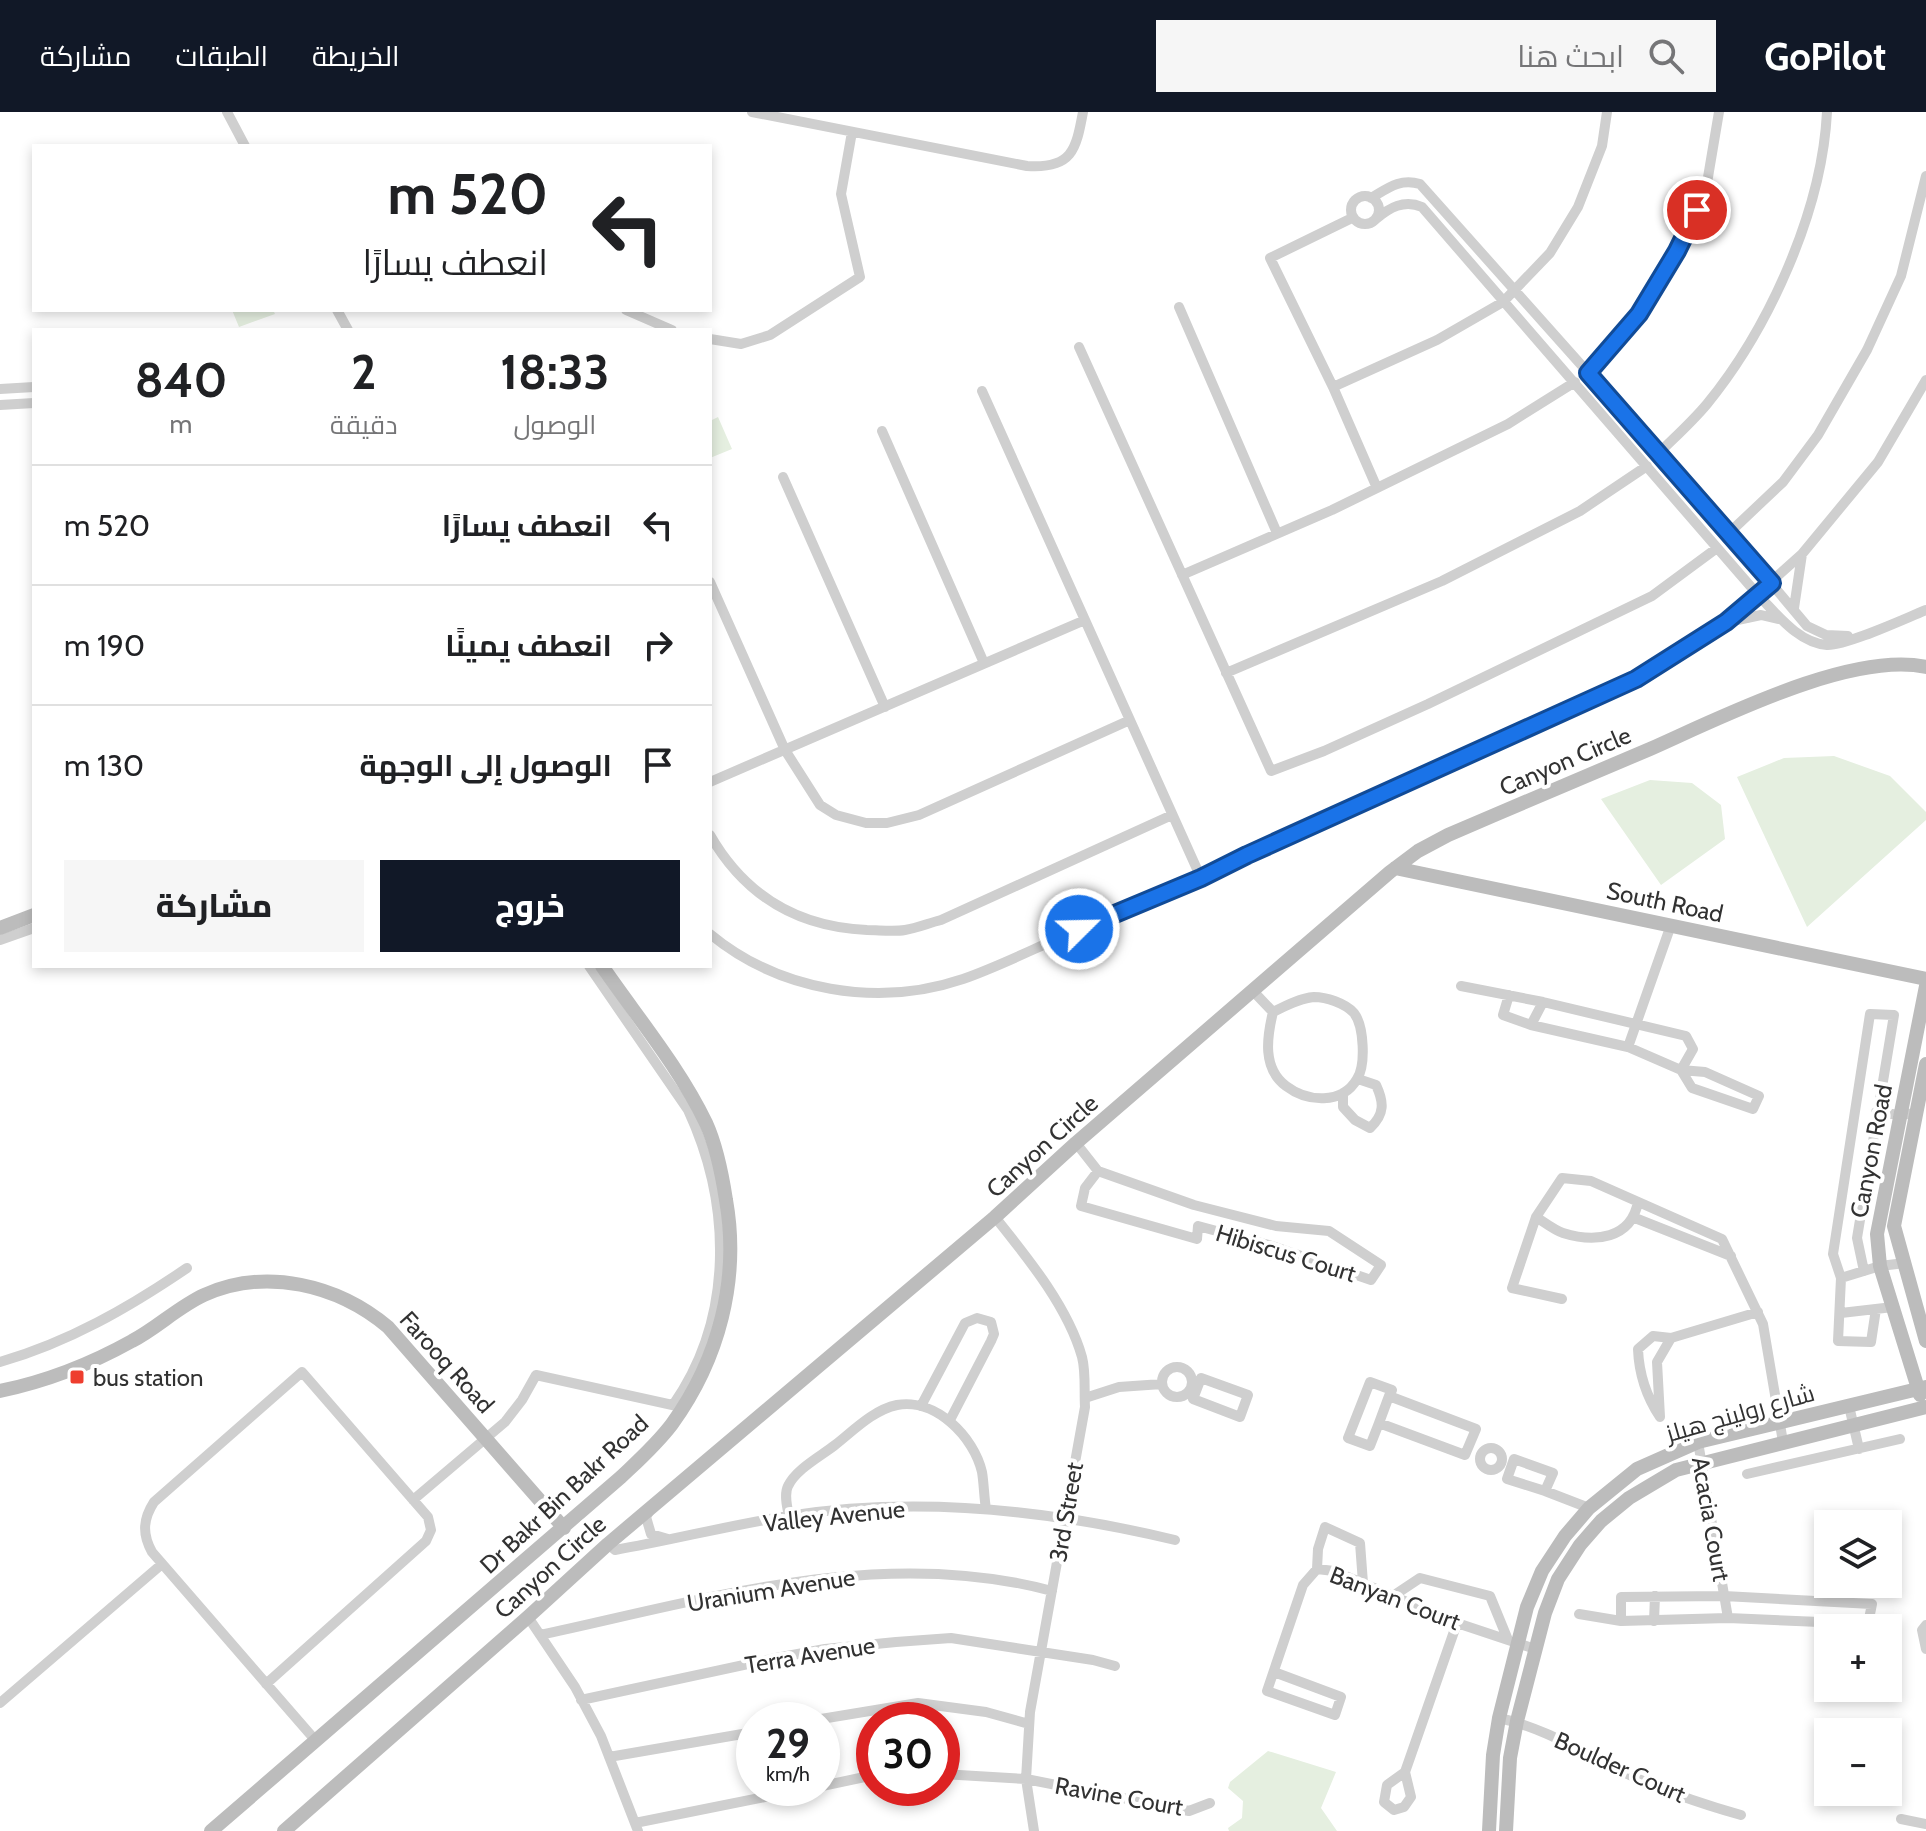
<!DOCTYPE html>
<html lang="ar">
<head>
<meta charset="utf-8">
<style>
  :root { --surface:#fff; --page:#f6f6f6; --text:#202124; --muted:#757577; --line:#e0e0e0; --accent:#111827 }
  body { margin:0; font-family:Cabin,Cairo,sans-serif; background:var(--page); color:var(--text); direction:rtl; height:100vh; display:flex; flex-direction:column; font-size:30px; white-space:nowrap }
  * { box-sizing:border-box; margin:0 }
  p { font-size:26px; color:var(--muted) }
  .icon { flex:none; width:44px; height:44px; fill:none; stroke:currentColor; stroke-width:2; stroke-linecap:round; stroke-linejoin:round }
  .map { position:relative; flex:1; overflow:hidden; direction:ltr }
  .drawer { position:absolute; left:32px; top:216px; width:680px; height:640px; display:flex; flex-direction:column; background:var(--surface); border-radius:0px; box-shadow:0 4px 12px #0003; direction:rtl }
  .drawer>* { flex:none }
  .top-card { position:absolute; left:32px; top:32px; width:680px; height:168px; border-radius:0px; box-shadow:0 4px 12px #0003; direction:rtl; background:#fff; color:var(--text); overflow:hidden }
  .buttons { position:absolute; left:1814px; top:1398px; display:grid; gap:16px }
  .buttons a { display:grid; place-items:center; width:88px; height:88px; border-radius:0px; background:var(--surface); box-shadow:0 4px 12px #0003; font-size:40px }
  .speed { position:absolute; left:736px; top:1590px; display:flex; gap:16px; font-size:40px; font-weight:700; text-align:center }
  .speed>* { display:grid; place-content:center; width:104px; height:104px; border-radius:50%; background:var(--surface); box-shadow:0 4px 12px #0003; line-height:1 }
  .speed small { font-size:20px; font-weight:400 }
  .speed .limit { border:12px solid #d22; background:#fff; color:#111 }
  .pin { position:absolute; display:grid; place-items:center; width:68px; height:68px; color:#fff; margin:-34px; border:4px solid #fff; border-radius:50%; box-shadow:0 2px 8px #0007 }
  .me { position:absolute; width:88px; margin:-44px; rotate:67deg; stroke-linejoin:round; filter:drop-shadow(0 0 6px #0008) }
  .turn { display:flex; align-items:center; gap:28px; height:168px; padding:0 32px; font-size:36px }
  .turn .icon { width:104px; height:104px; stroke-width:2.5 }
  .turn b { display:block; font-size:56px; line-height:68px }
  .eta { display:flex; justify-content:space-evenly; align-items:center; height:136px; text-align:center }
  .eta b { font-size:48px; font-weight:800; line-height:56px }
  .primary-button { display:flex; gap:16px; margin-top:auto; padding:16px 32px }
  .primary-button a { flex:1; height:92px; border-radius:0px; background:var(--accent); color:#fff; font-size:32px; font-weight:800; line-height:92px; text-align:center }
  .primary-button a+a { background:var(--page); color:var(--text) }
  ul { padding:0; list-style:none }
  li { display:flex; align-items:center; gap:24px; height:120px; padding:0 32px; border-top:2px solid var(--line) }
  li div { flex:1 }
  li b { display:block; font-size:30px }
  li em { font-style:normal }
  header { display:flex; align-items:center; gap:48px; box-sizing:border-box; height:112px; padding:0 40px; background:var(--accent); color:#fff }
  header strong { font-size:38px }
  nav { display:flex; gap:44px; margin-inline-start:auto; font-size:28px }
  .search { width:560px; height:72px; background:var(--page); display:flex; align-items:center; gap:20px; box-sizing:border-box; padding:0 28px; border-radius:0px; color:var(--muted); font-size:30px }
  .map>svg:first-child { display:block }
</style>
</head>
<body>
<header>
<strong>GoPilot</strong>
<div class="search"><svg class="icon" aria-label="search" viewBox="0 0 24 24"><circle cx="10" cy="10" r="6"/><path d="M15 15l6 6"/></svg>ابحث هنا</div>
<nav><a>الخريطة</a><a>الطبقات</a><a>مشاركة</a></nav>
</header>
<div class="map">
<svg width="1926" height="1719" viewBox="0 0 1926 1719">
  <rect width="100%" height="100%" fill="#fff"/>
  <!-- green -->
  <path fill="#e5efe0" d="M232,198h41l2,4 -36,13z
    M718,305l14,32 -22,9v-37z
    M1834,644l56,20 36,36v8l-119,107 -70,-150 47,-19z
    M1650,668l42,3 29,22 4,34 -64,46 -60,-86z
    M1268,1639l68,21 -15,36 16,23h-108l-1,-3 14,-10 1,-17 -15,-13 2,-6z"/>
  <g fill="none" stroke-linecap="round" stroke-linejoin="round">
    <!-- street -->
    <path stroke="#cfcfcf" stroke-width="10" d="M227,0l18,34
      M752,0l275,54c45,3 49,-16 56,-54
      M1351 98a14 14 0 1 1 28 0a14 14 0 1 1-28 0Z
      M1371,86c17,-10 29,-20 49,-14l278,312 109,130 19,9 22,1
      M1352,106l-82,40 63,129 44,101
      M1376,107c13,-11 28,-20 46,-12l336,388c18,18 40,48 69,50 19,1 79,-27 99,-35
      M1179,195l98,226
      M337,198l11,20
      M626,198l46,20
      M710,227l31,5 29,-9 90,-58 -19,-83 11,-62
      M1079,235l192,424 53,-20 104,-47 224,-108 65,-48
      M1588,261l51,-59 38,-63 29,-62 13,-77
      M1333,275l104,-47 66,-38 47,-49 28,-46 24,-61 5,-34
      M0,277l34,-2
      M982,279l219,487
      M0,293l34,-2
      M882,319l102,232
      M1659,341c16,-16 33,-31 48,-49 62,-76 115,-193 120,-292
      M783,365l102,230
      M1729,421l54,-51 35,-47 49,-85 34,-74 25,-100
      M1182,463l150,-65 176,-86 67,-42
      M710,470l75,168 35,55 16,10 30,8h21l32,-8 211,-95
      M1794,496l8,-54
      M1728,510l33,-7 17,4
      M1226,561l216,-92 138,-70 67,-45
      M710,670l375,-162
      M710,723c35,61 87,92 157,95 12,0 26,2 38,0 12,-2 24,-7 36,-10l231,-105
      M710,822c69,57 168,74 253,45 40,-14 78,-34 117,-50 56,-24 113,-47 167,-74l389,-176 90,-57 76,-68 76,-92 48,-82
      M0,828l34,-12
      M589,854l99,144c44,95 46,208 -15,295
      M1461,874l82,16 143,34 7,13 -12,21
      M1253,879l20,21c-6,25 -11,56 13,74 21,16 56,19 71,-7 9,-14 7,-53 -3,-66 -9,-10 -28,-16 -40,-16 -14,1 -29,9 -41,15
      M1509,883l-6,20 28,10 97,22 53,23 24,2 54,24 -6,13 -61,-21 -11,-18
      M1531,913l12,-23
      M1628,935l43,-122
      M1343,981v14l12,13 15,8c15,-14 14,-26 6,-43l-18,-6
      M1876,1000l24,3 16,-2
      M1076,1031l22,28 -13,17 -4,18 116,33 1,-13 74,20 99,34 10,-15 -52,-34 -53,-5 -82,-21 -96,-34
      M995,1105c32,40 73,90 87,140 4,15 2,34 3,50l-55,305 -4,67 8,52
      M1536,1105c8,5 18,13 27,16 32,10 68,6 75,-31
      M1635,1106l96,38
      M1864,1159l-7,-33 37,-223 -24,-1 -37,240 8,24 -3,63 33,1 5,-33
      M1841,1166l39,-12 25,-3
      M1562,1187l-50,-11 24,-71 26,-39 29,3 131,58 41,85 20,118
      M1841,1201l52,-6
      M1671,1226l-14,24 3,55c-14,-21 -21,-42 -22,-68l15,-13 18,2 87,-26
      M0,1250c69,-20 128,-54 187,-94
      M1162 1270a15 15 0 1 1 30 0a15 15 0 1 1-30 0Z
      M1201,1266l47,17 -8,22 -47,-18z
      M1389,1284l87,33 -11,26 -86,-32z
      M1085,1286l34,-11 43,-3
      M921,1294l44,-83 12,-5 14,4 3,12 -3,7 -41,79
      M1849,1294l10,43
      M1379,1311l-9,23 -22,-8 22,-56 22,8 -3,6
      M1698,1330l30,176
      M1480 1347a11 11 0 1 1 22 0a11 11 0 1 1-22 0Z
      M1514,1347l39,14 -8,18 -38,-12z
      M1747,1362l153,-35
      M1545,1379l44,17
      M413,1388l92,-78 17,-22 14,-25 141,31
      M650,1398l-4,7 5,17 17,5
      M789,1404c-2,-9 -5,-22 -1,-30 8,-17 33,-30 47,-41 18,-14 38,-35 62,-40 39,-7 77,32 85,67 2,12 2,25 4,37
      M608,1432l7,6c58,-10 115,-25 173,-34 128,-20 262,-6 387,24
      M1317,1457l1,-20 7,-22 35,16 3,40
      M1393,1484l27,-18 70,18 18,44
      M1579,1502l42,7 107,-3 140,6 4,-20 -148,-8 -103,1v24
      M528,1505l47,70 26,49 37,95
      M1654,1509l1,-25
      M1926,1513l-4,5 4,19
      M540,1523c167,-36 342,-90 512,-44
      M1274,1560l67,25 -6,18 -68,-24 36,-106 14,-16 17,2 123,52 78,26
      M266,1572l160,-143 5,-11 -3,-13 -126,-145 -148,130c-11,17 -12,32 -2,50l164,189
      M581,1588l195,-42 49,-9 71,-7 55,-4 142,22 22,6
      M0,1591l162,-139
      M1499,1606c43,9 81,33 120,52 39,19 79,33 122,45
      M815,1608l103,-17 68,9 43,12
      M609,1645l145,-25
      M1405,1660l6,25 -7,10 -10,3 -10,-8 3,-17 18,-13 52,-149
      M942,1662l84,5 163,32 21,-8
      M822,1674l52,-11
      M1901,1707l25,5
      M635,1711l175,-35"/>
    <!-- secondary -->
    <path stroke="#bcbcbc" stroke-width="14" d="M1395,756l531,111
      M0,816l34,-13
      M1926,952l-32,162 32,115
      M0,1279c48,-10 89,-26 132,-50 25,-13 46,-34 72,-46 62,-28 134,-10 184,32l176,201
      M1920,1283l-40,-129 -3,-32 49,-248
      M211,1719l410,-354c18,-17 36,-33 51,-53 47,-65 68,-145 54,-224 -4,-26 -9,-53 -20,-77 -27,-56 -69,-106 -104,-157
      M284,1719l244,-214 80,-73 387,-327 81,-74 314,-271 28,-21 30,-16c67,-29 134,-57 202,-86 70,-31 201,-98 276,-82
      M1489,1719l4,-76 6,-37 28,-111 15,-36 23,-35 24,-28 48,-39 61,-27 228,-55
      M1506,1719l4,-73 7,-37 28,-108 13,-34 22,-34 21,-24 28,-23 47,-28 250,-63"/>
  </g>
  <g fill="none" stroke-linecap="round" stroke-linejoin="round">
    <!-- route casing -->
    <g stroke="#114b97" stroke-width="20">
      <path id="route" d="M1079,817l122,-51 46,-23 389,-176 90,-57 46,-39 -184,-210 51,-59 38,-63 20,-41"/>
    </g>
    <!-- route -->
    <use href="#route" stroke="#1a73e8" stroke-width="14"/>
  </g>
  <!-- markers -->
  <rect fill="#ee3e2f" stroke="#fff" stroke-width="3" x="69" y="1257" width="16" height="16" rx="4"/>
  <g text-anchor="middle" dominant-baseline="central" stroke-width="8" stroke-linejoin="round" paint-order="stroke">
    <!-- street labels -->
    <g font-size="24" fill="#323232" stroke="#fff">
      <text transform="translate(1565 649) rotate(-23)">Canyon Circle</text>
      <text transform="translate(1665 790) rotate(12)">South Road</text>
      <text transform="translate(1042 1034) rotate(-42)">Canyon Circle</text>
      <text transform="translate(1871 1039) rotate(-79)">Canyon Road</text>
      <text transform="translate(1286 1141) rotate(17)">Hibiscus Court</text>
      <text transform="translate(447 1250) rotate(48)">Farooq Road</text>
      <text transform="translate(1740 1301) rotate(-16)">شارع رولينج هيلز</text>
      <text transform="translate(564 1382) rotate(-43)">Dr Bakr Bin Bakr Road</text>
      <text transform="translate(1066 1400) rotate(-80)">3rd Street</text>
      <text transform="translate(834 1404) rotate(-6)">Valley Avenue</text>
      <text transform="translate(1711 1407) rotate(80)">Acacia Court</text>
      <text transform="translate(550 1455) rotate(-42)">Canyon Circle</text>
      <text transform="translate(771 1478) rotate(-9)">Uranium Avenue</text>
      <text transform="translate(1395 1486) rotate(21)">Banyan Court</text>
      <text transform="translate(810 1543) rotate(-9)">Terra Avenue</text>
      <text transform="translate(1620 1655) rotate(24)">Boulder Court</text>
      <text transform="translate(1119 1684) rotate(10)">Ravine Court</text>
    </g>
    <!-- poi labels -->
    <g font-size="24" fill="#323232" stroke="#fff" text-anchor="start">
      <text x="93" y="1265">bus station</text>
    </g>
  </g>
</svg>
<div class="buttons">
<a><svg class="icon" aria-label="layers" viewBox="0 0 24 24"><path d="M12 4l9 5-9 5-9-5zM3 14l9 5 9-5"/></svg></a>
<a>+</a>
<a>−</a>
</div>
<div class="speed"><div>29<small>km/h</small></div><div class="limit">30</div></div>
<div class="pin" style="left:1697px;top:98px;background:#d93025"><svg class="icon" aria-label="arrive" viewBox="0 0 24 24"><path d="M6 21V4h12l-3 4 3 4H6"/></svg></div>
<svg class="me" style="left:1079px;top:817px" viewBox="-20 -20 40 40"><circle r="17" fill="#1a73e8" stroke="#fff" stroke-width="3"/><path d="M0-11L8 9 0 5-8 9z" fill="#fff"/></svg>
<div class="top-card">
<div class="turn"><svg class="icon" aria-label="left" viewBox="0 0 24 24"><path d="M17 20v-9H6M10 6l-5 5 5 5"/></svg><div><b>520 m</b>انعطف يسارًا</div></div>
</div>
<section class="drawer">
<div class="eta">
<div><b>18:33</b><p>الوصول</p></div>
<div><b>2</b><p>دقيقة</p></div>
<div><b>840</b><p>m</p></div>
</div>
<ul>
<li><svg class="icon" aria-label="left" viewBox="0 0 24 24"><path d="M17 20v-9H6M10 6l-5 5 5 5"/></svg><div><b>انعطف يسارًا</b></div><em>520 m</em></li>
<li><svg class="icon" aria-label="right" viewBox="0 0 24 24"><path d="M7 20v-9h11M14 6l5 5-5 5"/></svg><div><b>انعطف يمينًا</b></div><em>190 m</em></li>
<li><svg class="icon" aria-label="arrive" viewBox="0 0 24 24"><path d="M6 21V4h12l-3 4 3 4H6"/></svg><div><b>الوصول إلى الوجهة</b></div><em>130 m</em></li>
</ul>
<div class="primary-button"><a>خروج</a><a>مشاركة</a></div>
</section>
</div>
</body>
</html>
